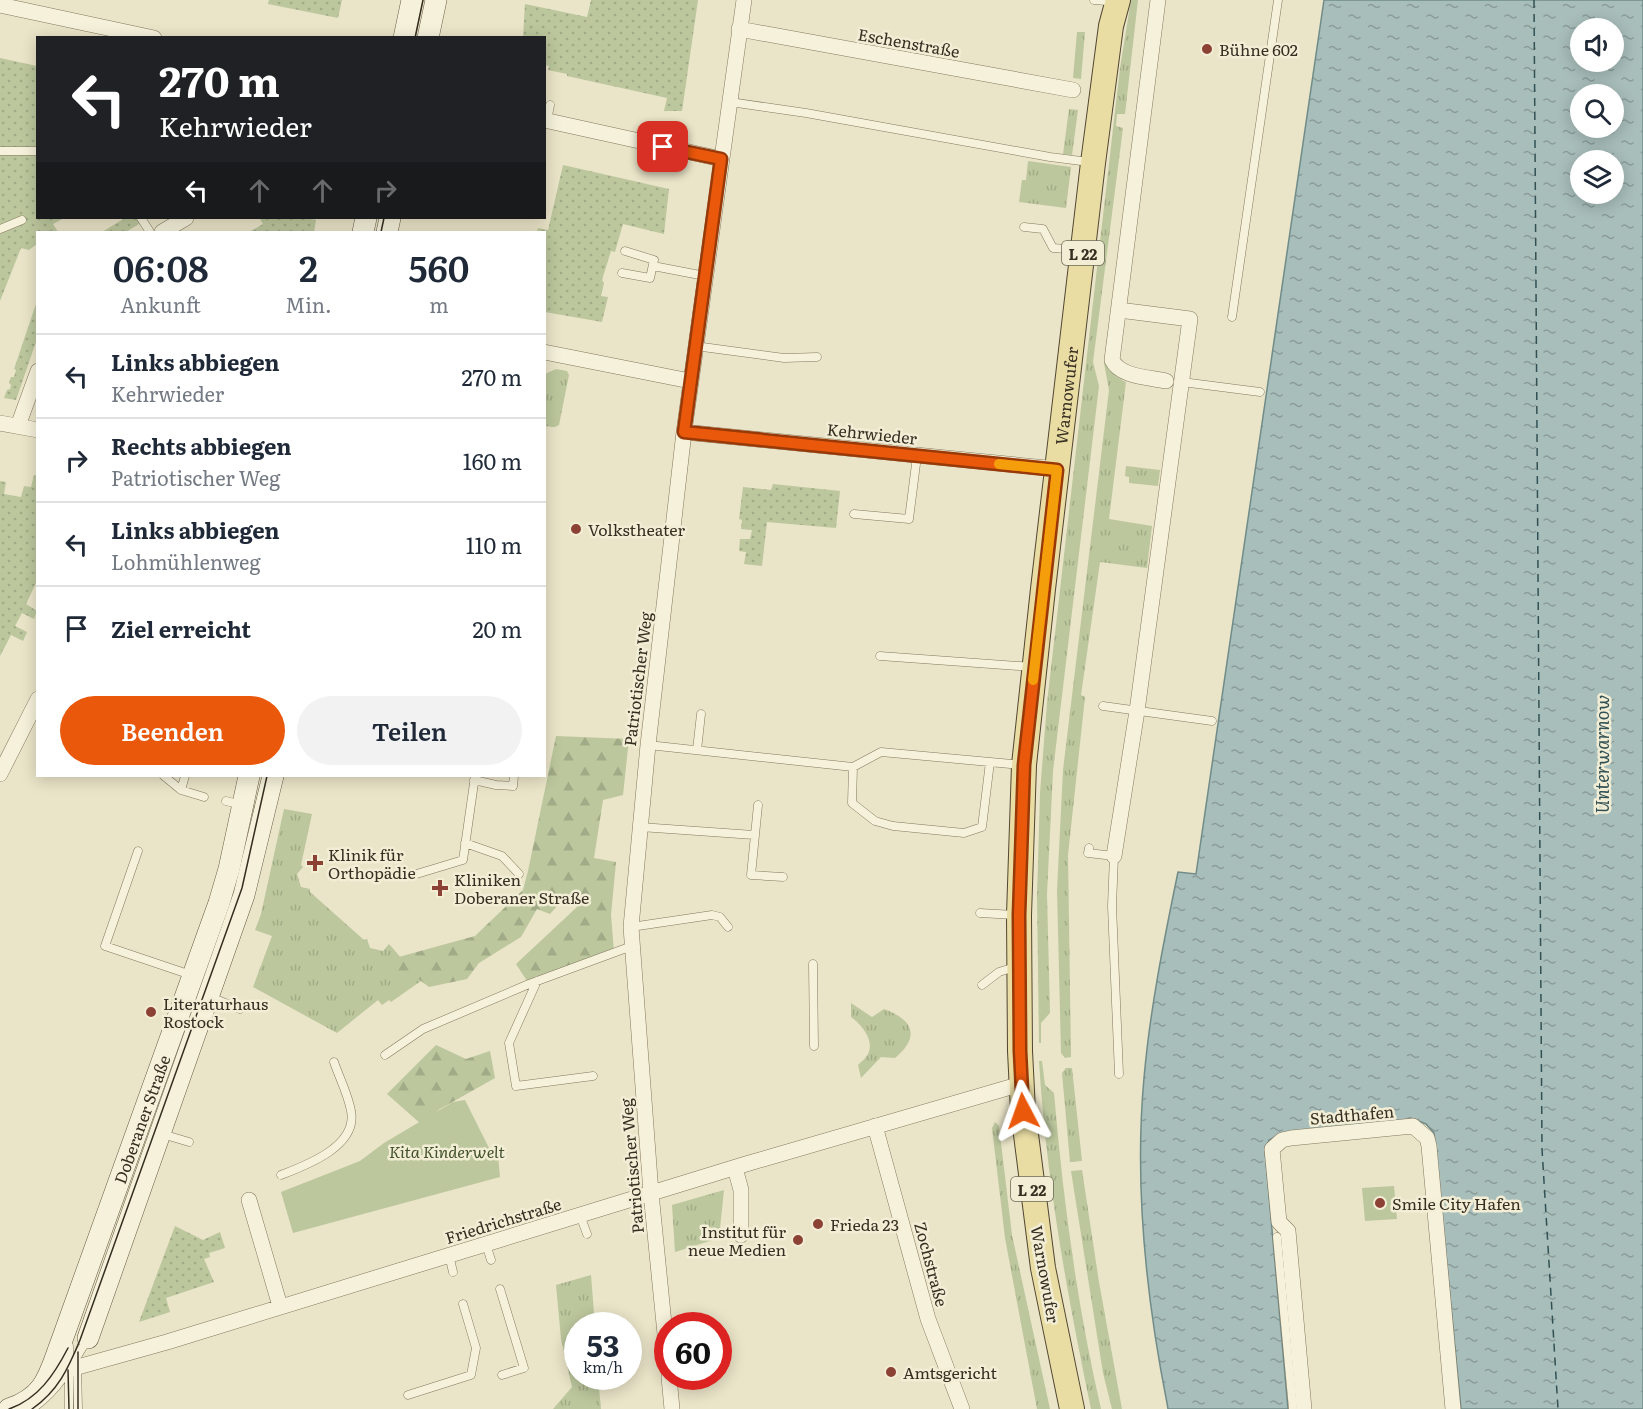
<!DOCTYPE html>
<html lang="de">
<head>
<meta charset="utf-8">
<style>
  :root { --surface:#fff; --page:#f2f2f3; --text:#1f2937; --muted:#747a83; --line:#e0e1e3; --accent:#ea580c }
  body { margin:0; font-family:Literata,serif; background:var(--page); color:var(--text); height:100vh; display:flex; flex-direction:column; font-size:22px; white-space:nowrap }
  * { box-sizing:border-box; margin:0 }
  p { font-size:20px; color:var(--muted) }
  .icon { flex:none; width:33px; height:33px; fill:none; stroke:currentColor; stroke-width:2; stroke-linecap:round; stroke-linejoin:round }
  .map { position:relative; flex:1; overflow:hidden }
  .panel { position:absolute; left:36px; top:231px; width:510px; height:546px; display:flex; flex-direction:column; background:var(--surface); border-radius:0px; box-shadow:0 3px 15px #0003 }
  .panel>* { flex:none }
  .guide { position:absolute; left:36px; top:36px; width:510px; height:183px; border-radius:0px; box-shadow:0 3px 15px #0003; background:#202124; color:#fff; overflow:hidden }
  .controls { position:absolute; left:1570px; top:18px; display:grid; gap:12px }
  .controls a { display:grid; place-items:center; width:54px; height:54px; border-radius:50%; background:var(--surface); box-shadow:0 3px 15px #0003; font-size:30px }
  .speed { position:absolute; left:564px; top:1312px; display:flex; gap:12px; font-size:30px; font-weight:700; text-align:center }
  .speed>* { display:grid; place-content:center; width:78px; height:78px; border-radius:50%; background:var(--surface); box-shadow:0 3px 15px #0003; line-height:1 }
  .speed small { font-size:15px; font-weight:400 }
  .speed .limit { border:9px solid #d22; background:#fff; color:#111 }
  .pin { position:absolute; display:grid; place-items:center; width:51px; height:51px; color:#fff; margin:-26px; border-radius:12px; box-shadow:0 3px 9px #0006 }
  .me { position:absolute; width:66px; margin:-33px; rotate:356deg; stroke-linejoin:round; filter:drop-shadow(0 0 4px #0008) }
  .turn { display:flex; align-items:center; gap:21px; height:126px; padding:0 24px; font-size:27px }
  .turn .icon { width:78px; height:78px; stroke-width:2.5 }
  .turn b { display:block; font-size:42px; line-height:51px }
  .lanes { display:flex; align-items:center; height:57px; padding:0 24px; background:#0003; justify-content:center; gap:30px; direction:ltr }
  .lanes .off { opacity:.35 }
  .eta { display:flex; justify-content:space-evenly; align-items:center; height:102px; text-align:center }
  .eta b { font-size:36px; font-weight:600; line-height:42px }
  .button { display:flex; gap:12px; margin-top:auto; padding:12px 24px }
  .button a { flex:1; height:69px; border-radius:36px; background:var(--accent); color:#fff; font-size:24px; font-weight:600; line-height:69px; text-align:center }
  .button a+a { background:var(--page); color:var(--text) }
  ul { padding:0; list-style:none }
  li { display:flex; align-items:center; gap:18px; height:84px; padding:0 24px; border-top:2px solid var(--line) }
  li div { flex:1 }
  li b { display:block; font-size:22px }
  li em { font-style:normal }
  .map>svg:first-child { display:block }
</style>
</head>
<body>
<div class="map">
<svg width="1643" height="1409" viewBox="0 0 1643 1409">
  <defs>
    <pattern id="grass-tufts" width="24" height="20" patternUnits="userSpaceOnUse" patternTransform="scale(1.5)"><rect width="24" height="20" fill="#bcc79d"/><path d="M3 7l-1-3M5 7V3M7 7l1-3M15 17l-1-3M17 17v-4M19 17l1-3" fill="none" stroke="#a2ab87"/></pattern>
    <pattern id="forest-firs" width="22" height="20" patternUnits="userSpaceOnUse" patternTransform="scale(1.5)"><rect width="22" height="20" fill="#bcc79d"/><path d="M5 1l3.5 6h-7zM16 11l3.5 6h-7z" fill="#a2ab87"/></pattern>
    <pattern id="garden-dots" width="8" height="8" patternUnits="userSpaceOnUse" patternTransform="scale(1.5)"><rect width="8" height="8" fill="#bcc79d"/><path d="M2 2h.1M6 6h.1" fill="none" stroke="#a2ab87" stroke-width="1.8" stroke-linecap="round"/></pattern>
    <pattern id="water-ripples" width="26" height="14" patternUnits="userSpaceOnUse" patternTransform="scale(1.5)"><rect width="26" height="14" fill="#a8bebb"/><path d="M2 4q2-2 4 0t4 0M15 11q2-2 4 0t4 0" fill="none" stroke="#8a9b98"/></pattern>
  </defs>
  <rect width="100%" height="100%" fill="#eae4c8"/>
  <!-- grass -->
  <path fill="url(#grass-tufts)" d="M1131,0h7l-13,114h-8l-1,12 7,2 -30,234 6,24 -46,385 -6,123 3,119 -9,10v20h-2l-2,-147 3,-103 7,-90 73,-635z
    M1077,32h8l-4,47 -8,-1z
    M1069,109l9,1 -6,45 -9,-1z
    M1028,161l43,6 -5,41 -47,-6 3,-22h4z
    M1107,338l2,1c-2,23 -6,32 17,43l-17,137 43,7 -5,42 -47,-6 -19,133 4,2 -17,158 3,202 -6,1 -4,-5 -4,-163 6,-120 46,-380 -5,-27z
    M556,369l11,2 2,4 -10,50 -4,2 -10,-1v-52z
    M1126,466l34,4 -2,16 -29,-3v-6l-4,-1z
    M284,809l28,5 -11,51 2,2 -6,7 4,13 9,2v3l54,48 3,-1 3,9 13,3 6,-7 32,37 -30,21 -2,-2 -7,5 -4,-5 -41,33 -84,-46 19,-51 -17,-6 6,-16z
    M851,1003l21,14 12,-8c30,11 36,28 11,49l-14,-1 -20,21 -3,-13c3,-3 8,-7 10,-11 7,-14 -7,-30 -17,-37z
    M1039,1061h3l3,24 9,8c9,106 23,212 47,316h-10c-24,-115 -45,-230 -52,-348z
    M1066,1068h6l10,93 -12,1 -8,-89z
    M995,1122l4,4 13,109 38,174h-13l-32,-171 -13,-110z
    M1082,1170l17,112 23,127h-10l-9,-36 -32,-202z
    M724,1190l-5,48 -44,14 -3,-47z
    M591,1275l4,51h-17v51h20l3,32h-48l19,-22 -11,-48 -5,-54z"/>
  <!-- forest -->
  <path fill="url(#forest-firs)" d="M556,736l73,3 -6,56 -20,5 -9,58 22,4 -5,53 3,37 -85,32 -13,-20 61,-57 -10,-12 -17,19 -13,-5 -16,28 -42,26 -12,16 -38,8 -12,-9 -9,7 -24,-24 91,-25 48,-46 5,-19z
    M436,1045l30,14 24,-8 5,27 -55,31 -19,15 -34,-30z"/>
  <!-- park -->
  <path fill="#bcc79d" d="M465,1100l29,58 4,-2 2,21 -207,56 -12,-41 79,-31 24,-18 69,-41z
    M1394,1186l3,33 -32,2 -3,-33z"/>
  <!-- garden -->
  <path fill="url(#garden-dots)" d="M269,0h73l-4,18 -70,-14z
    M591,0h107l-16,111h-18l3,-13 -100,-22v-2l-19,-4 1,-4 -4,-1 -1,-27 -21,-1 2,-33 62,13z
    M0,58l37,8 1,152h26l-11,6 5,8h-20l-1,12 -8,6 -8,-2 -21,53z
    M563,165l106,24 -5,45 -41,-10 -8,28 -4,-1 -9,29 2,3 -3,13 7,1 -6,25 -57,-10 -1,-80h-7l1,-4 10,2z
    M125,218h24l-23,14h-24z
    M263,218h42l11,2 -2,12h-65l14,-8 -3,-5z
    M37,301v38l-21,61 -12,-2 3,-8 3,-1 1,-4 -2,-2 2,-6h3l2,-7 -2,-1z
    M34,475h4l-1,106 -11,23 11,7 -3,8 -12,-6 -7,13 12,6 -4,9 -12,-6 -11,21v-175l6,1 -2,12 17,3 3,-11 7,1z
    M773,484l67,7 -4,37 -69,-6 -5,44 -18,-2 2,-12 -7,-1 1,-12h10l2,-9 -11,-1 1,-9 -3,-1 4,-32 28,3z
    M175,1226l28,14 17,-8 5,16 -16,5 1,4 -6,2 10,23 -48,16 4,14 -31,10z"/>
  <!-- water -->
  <path fill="url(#water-ripples)" stroke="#708c89" stroke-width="1.5" fill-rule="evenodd" d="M1324,0h319v1409h-182l-27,-276 -8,-9 -12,-5 -131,14 -14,7 -4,11 23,258h-120l-1,-6c-21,-106 -33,-216 -23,-325 6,-69 20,-138 34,-206l18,2zM1581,28h33v34h-33zM1581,94h33v34h-33zM1581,160h33v34h-33z"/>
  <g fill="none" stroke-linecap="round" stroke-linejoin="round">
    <!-- ferry -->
    <path stroke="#325154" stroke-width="1.5" stroke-dasharray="8 6" stroke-linecap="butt" d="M1534,0l8,1149 16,260"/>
    <!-- lane casing -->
    <g stroke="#84785f" stroke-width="9">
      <path id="lane" d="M1094,0l13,1
        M730,102l76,11 244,44 39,5
        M547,121l3,-16
        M0,151h38
        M141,218l9,14
        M1024,227l19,2 10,19 27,2
        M0,229l22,-9
        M653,266l52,10
        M622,273l28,5 4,-18 -29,-9
        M1232,317l46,-317
        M695,346l89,12 33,-1
        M1182,382l78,10
        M854,514l55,5 8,-63
        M880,656l153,11
        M1103,706l109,15
        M648,745l205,22
        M697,750l4,-36
        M990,762l-8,65 -18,6 -71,-7 -18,-5 -23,-18 1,-36 28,-15 141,13
        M164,776l17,14 4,-14
        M474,780l22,5 17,1 1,-10
        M181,790l23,7
        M226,801l16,4
        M758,805l-7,70 32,2
        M640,827l114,8
        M465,843l37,13 17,18
        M1089,848l-1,5 26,3 -2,50 7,168
        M138,851l-33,95 86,29
        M410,876l53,-16 12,-84
        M980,913l35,2
        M631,927l81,-12 8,2 8,10
        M813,964l1,82
        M537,981l-28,62 7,43 77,-10
        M982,985l17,-13 16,-5
        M210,997l30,12
        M385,1055l38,-26 106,-45 103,-38
        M162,1134l27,8
        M281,1175c26,-10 77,-29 70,-64 -3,-17 -12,-34 -17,-49
        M580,1215l7,19
        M1277,1237l16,172
        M486,1244l5,16
        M449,1255l4,17
        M500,1289l24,79 -22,7
        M77,1366l1,43
        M408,1395l63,-20 5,-27 -13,-44
        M33,1408c25,-17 40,-44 55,-70
        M69,1409v-63"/>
    </g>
    <!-- street casing -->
    <g stroke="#84785f" stroke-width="16">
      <path id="street" d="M1158,0l-46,360c8,17 36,17 54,21
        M0,5l154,33
        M739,29l334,61
        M544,120l177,39
        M162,232l24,-14
        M544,352l146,29
        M0,423l38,7
        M18,426l20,-55
        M684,432l373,37
        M0,774l38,-75
        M1114,856l23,-145 53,-392 -71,-9
        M875,1126l53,193 34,90
        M735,1168l6,22v45
        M249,1200l31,106
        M668,1364l-17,-171 -20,-266 17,-182 36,-313 60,-432
        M669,1377l3,32
        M45,1385l22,-15 100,-28 579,-178 275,-80
        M1304,1409l-16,-178 -9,-9 -7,-73 10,-9 9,-2 122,-12 14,12 2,8 24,263"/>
    </g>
    <!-- secondary casing -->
    <g stroke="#665942" stroke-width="22">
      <g id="secondary">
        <path d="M404,38l8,-38"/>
        <path d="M428,38l8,-38"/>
        <path d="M363,232l3,-14"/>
        <path d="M387,232l3,-14"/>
        <path d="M88,1338l156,-443 29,-119"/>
        <path id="s1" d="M9,1409c38,-13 40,-35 53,-69l157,-437 10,-34 20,-93"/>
      </g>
    </g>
    <!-- primary casing -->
    <g stroke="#524632" stroke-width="26">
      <g id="primary">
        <path id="s2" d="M1072,1409l-29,-141 -20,-157 -3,-60 -1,-136 5,-150 19,-176 50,-426 18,-137 7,-26"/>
      </g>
    </g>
    <!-- lane -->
    <use href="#lane" stroke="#f5f1da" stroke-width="8"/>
    <!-- street -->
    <use href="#street" stroke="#f5f1da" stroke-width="15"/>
    <!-- secondary -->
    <use href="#secondary" stroke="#f5f1da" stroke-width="21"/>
    <!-- primary -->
    <use href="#primary" stroke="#e9dda4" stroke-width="24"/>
    <!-- tram -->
    <path stroke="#362e21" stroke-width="1.5" d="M415,38l8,-38
      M381,232l3,-14
      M68,1370l1,39
      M9,1409c29,-10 45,-34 59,-61
      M32,1409c26,-18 36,-40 48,-69l162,-452 25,-112
      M78,1409v-57"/>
  </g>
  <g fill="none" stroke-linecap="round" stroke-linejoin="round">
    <!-- route casing -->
    <g stroke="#983908" stroke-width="15">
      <path id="route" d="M663,147l58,12 -37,273 373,38 -33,295 -5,150 1,136 3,60"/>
    </g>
    <!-- route -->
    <use href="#route" stroke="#ea580c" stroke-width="10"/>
    <!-- slow -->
    <path stroke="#f59e0b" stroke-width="10" d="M999,464l58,6 -24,210"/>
  </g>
  <!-- markers -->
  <g fill="#8c4135" stroke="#f2eed6" stroke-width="2">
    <circle cx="1207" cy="49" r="6"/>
    <circle cx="576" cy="529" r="6"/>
    <path d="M312 854h6v6h6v6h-6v6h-6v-6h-6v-6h6z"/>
    <path d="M437 879h6v6h6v6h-6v6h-6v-6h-6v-6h6z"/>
    <circle cx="151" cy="1012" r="6"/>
    <circle cx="1380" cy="1203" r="6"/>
    <circle cx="818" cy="1224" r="6"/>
    <circle cx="798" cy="1240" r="6"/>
    <circle cx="891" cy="1372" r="6"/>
  </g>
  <g text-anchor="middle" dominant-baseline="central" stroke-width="5" stroke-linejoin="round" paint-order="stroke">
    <!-- shield labels -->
    <g fill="#f2eed6" stroke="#6e6857" stroke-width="1.5">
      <rect x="1062" y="241" width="42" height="24" rx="4.5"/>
      <rect x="1011" y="1177" width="42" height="24" rx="4.5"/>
    </g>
    <g font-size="15" font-weight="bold" fill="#362e21">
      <text x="1083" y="253">L 22</text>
      <text x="1032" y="1189">L 22</text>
    </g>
    <!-- street labels -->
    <g font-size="16" fill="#362e21" stroke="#f2eed6">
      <text transform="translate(909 42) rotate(10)">Eschenstraße</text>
      <text stroke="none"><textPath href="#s2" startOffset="1020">Warnowufer</textPath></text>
      <text transform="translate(872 433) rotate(6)">Kehrwieder</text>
      <text transform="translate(637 679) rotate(-83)">Patriotischer Weg</text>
      <text transform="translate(1352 1114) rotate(-5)">Stadthafen</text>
      <text stroke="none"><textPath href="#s1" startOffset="326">Doberaner Straße</textPath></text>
      <text transform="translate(631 1166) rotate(-95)">Patriotischer Weg</text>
      <text transform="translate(503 1220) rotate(-17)">Friedrichstraße</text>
      <text transform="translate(932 1264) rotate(75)">Zochstraße</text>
      <text transform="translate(1046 1274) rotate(80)">Warnowufer</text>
    </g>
    <!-- poi labels -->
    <g font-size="16" fill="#362e21" stroke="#f2eed6" text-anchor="start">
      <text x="1219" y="49">Bühne 602</text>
      <text x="588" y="529">Volkstheater</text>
      <text x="328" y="854">Klinik für<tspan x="328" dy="18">Orthopädie</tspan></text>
      <text x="454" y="879">Kliniken<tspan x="454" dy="18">Doberaner Straße</tspan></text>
      <text x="163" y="1003">Literaturhaus<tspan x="163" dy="18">Rostock</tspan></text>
      <text x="1392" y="1203">Smile City Hafen</text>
      <text x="830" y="1224">Frieda 23</text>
      <text x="786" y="1231" text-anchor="end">Institut für<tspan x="786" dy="18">neue Medien</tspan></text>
      <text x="903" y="1372">Amtsgericht</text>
    </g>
    <!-- park labels -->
    <g font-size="16" font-style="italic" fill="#41502a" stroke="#f2eed6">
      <text x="447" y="1151">Kita Kinderwelt</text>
    </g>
    <!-- water labels -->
    <g font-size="18" font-style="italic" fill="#325154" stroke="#f2eed6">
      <text transform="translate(1601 754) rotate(-90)">Unterwarnow</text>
    </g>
  </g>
</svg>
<div class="controls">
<a><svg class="icon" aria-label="sound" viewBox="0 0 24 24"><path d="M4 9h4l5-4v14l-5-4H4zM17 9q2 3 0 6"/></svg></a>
<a><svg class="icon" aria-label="search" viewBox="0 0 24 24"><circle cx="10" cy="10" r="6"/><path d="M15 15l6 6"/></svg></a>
<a><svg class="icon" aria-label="layers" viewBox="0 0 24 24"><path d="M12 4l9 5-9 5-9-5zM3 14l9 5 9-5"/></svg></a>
</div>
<div class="speed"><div>53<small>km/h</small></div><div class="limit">60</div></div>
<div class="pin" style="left:663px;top:147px;background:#d93025"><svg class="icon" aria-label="arrive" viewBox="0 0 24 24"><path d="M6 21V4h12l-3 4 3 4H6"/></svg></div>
<svg class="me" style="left:1023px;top:1111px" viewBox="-20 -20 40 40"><path d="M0-17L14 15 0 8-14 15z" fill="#ea580c" stroke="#fff" stroke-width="4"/></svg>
<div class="guide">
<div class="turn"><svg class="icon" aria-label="left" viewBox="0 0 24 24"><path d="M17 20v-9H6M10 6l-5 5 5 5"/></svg><div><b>270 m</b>Kehrwieder</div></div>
<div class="lanes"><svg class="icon" aria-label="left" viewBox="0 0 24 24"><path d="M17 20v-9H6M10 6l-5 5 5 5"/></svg><svg class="icon off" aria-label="ahead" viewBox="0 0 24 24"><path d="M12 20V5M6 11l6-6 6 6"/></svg><svg class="icon off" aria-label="ahead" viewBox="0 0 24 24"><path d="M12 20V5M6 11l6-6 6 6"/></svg><svg class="icon off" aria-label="right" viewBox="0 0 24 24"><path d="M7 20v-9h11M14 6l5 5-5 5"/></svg></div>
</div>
<section class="panel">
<div class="eta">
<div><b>06:08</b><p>Ankunft</p></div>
<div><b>2</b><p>Min.</p></div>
<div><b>560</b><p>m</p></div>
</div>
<ul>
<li><svg class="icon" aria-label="left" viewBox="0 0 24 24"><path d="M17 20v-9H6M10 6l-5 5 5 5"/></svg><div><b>Links abbiegen</b><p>Kehrwieder</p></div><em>270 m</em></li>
<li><svg class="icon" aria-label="right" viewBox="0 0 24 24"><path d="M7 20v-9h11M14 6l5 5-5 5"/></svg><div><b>Rechts abbiegen</b><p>Patriotischer Weg</p></div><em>160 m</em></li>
<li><svg class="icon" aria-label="left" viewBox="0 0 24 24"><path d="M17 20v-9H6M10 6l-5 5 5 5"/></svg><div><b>Links abbiegen</b><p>Lohmühlenweg</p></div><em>110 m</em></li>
<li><svg class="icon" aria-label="arrive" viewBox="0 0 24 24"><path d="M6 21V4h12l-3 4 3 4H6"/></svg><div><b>Ziel erreicht</b></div><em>20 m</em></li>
</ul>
<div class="button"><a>Beenden</a><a>Teilen</a></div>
</section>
</div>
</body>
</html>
